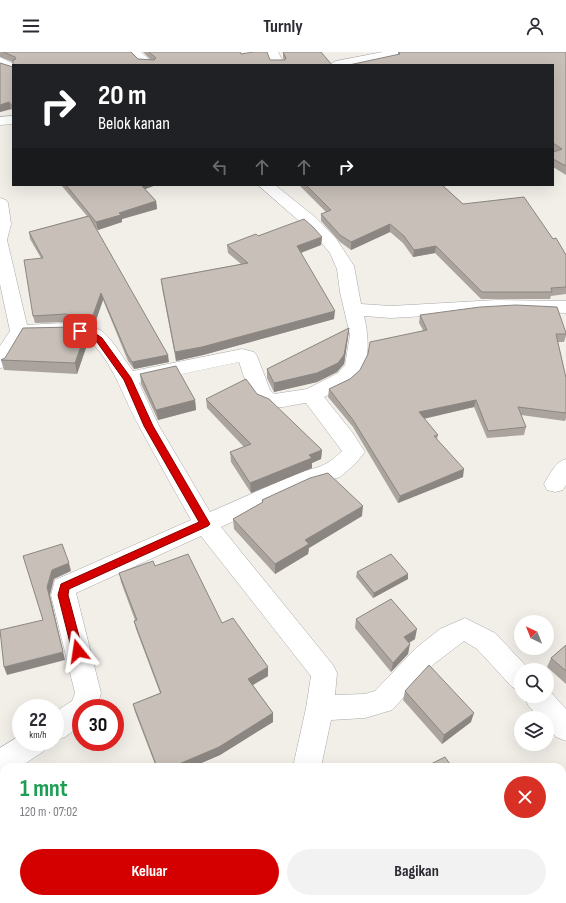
<!DOCTYPE html>
<html lang="id">
<head>
<meta charset="utf-8">
<style>
  :root { --surface:#fff; --page:#f2f2f3; --text:#2b2b33; --muted:#7c7c81; --accent:#d40000 }
  body { margin:0; font-family:"Sofia Sans Condensed",sans-serif; background:var(--page); color:var(--text); height:100vh; display:flex; flex-direction:column; font-size:15px; white-space:nowrap }
  * { box-sizing:border-box; margin:0 }
  p { font-size:13px; color:var(--muted) }
  .icon { flex:none; width:22px; height:22px; fill:none; stroke:currentColor; stroke-width:2; stroke-linecap:round; stroke-linejoin:round }
  .map { position:relative; flex:1; overflow:hidden }
  .details { position:absolute; left:0px; top:711px; width:566px; height:140px; display:flex; flex-direction:column; background:var(--surface); border-radius:12px 12px 0 0; box-shadow:0 4px 16px #0002 }
  .details>* { flex:none }
  .guide { position:absolute; left:12px; top:12px; width:542px; height:122px; border-radius:0px; box-shadow:0 4px 16px #0002; background:#202124; color:#fff; overflow:hidden }
  .needle { width:26px; rotate:317deg }
  .buttons { position:absolute; left:514px; top:563px; display:grid; gap:8px }
  .buttons a { display:grid; place-items:center; width:40px; height:40px; border-radius:50%; background:var(--surface); box-shadow:0 4px 16px #0002; font-size:20px }
  .speed { position:absolute; left:12px; top:647px; display:flex; gap:8px; font-size:20px; font-weight:700; text-align:center }
  .speed>* { display:grid; place-content:center; width:52px; height:52px; border-radius:50%; background:var(--surface); box-shadow:0 4px 16px #0002; line-height:1 }
  .speed small { font-size:10px; font-weight:400 }
  .speed .limit { border:6px solid #d22; background:#fff; color:#111 }
  .pin { position:absolute; display:grid; place-items:center; width:34px; height:34px; color:#fff; margin:-17px; border-radius:8px; box-shadow:0 2px 6px #0006 }
  .me { position:absolute; width:44px; margin:-22px; rotate:345deg; stroke-linejoin:round; filter:drop-shadow(0 0 3px #0008) }
  .turn { display:flex; align-items:center; gap:14px; height:84px; padding:0 20px; font-size:18px }
  .turn .icon { width:52px; height:52px; stroke-width:2.5 }
  .turn b { display:block; font-size:28px; line-height:34px }
  .lanes { display:flex; align-items:center; height:38px; padding:0 20px; background:#0003; justify-content:center; gap:20px; direction:ltr }
  .lanes .off { opacity:.35 }
  .round { display:grid; place-items:center; flex:none; width:42px; height:42px; border-radius:21px; background:var(--page) }
  .head { display:flex; align-items:center; justify-content:space-between; height:68px; padding:0 20px }
  h1 { font-size:24px; font-weight:700; line-height:30px; color:#1e9e55 }
  .action { display:flex; gap:8px; margin-top:auto; padding:8px 20px }
  .action a { flex:1; height:46px; border-radius:24px; background:var(--accent); color:#fff; font-size:16px; font-weight:700; line-height:46px; text-align:center }
  .action a+a { background:var(--page); color:var(--text) }
  header { display:flex; justify-content:space-between; align-items:center; height:52px; padding:0 20px; background:var(--surface); font-size:18px; font-weight:700 }
  .map>svg:first-child { display:block }
</style>
</head>
<body>
<header><svg class="icon" aria-label="menu" viewBox="0 0 24 24"><path d="M4 6h16M4 12h16M4 18h16"/></svg>Turnly<svg class="icon" aria-label="person" viewBox="0 0 24 24"><circle cx="12" cy="8" r="4"/><path d="M4 21q1-7 8-7t8 7"/></svg></header>
<div class="map">
<svg width="566" height="851" viewBox="0 0 566 851">
  <rect width="100%" height="100%" fill="#f2efe9"/>
  <g fill="none" stroke-linecap="round" stroke-linejoin="round">
    <!-- street casing -->
    <g stroke="#a9a9a9" stroke-width="1">
      <path id="street" d="M128,0h13l14,13h-15z
        M266,0h12l7,13h-14z
        M383,0h26l-6,4 -47,9h-27l7,-4z
        M0,5l16,8h-3v8l-13,-6z
        M13,64v8l-13,1v-8z
        M258,133h17l40,32 20,20 19,29 7,38 30,2 106,-6 69,1v12l-52,-2 -123,7 -27,-2c5,21 8,53 -12,67 -9,6 -19,10 -28,14l28,35 13,20 -10,12 -15,13 -31,10 -88,40 112,138 4,8 -2,22 30,-1 10,-3 41,-43 24,-19 25,-11 30,15 35,37h-9v21l-9,-4 -35,-38 -13,-8 -30,23 -42,46 -27,8 -34,2 -10,47h-28l13,-59 5,-32 -110,-140 -125,57 25,100 -4,15h-16v17l-16,12 -10,4v-29l17,-11 3,-8 -24,-98 4,-15 136,-60c-17,-31 -35,-62 -52,-94 -15,-27 -23,-56 -44,-80 -6,-6 -10,-9 -18,-10l-52,1 -18,30 -7,1v-22l10,-15 -10,-47v-86l6,2 2,3 3,21 -4,16 20,85c20,-1 59,-6 76,7 12,11 20,26 30,39l109,-22 12,3 3,4 13,34 4,4 33,-5 31,-16 7,-8 5,-30 -10,-43 -3,-23 -7,-16 -16,-19zM239,310c6,16 11,45 33,46 11,0 23,-4 34,-5l36,48c-19,19 -26,15 -48,24 -28,12 -56,25 -84,37l-51,-86 -20,-43z
        M566,407v26l-3,5 -8,2 -8,-2 -3,-6c6,-10 11,-22 22,-25z
        M547,636l19,21v32l-10,-4 -9,-10v-9h-8l-11,-13 -4,-9h23z
        M21,683v7h27l-4,9 -24,16h-16v9l-4,1v-29z
        M0,817l4,1v29h14l1,4h-19z
        M267,847h32l-1,4h-32z"/>
    </g>
    <!-- street -->
    <use href="#street" fill="#fff" fill-rule="evenodd"/>
  </g>
  <!-- wall -->
  <path fill="#aba49e" d="M0,0h131l7,7 13,1 -8,-8h97l1,2 29,6h14l-1,-2v-6l49,13h-319v47l-2,-3 -11,3v-49l13,4v-5l-13,-5z
    M398,0h168v123l-13,-8v-15l1,-1h-1v-86l-155,-10z
    M61,133h95l-11,4 11,12 1,8 -35,10v3l-24,8 -3,-3 74,135 -35,7 -6,-8 -25,-61 -9,26 -28,-4 -31,1 -2,-7 8,-58 -11,-19 -1,-7 58,-16z
    M299,133h143l21,19 90,35 13,16v39l-15,2 -1,3h-69l-46,-46 -22,4 -10,-14 -13,-11 -39,18 -11,-8 -19,-21v-7l5,-2z
    M258,184l64,1 -1,8 -20,8 33,66 -131,36 -27,6 -14,-73 -1,-9 80,-15 -13,-11 -1,-8z
    M420,263l146,18v3l-2,6h-6l8,36v40l-1,3 -44,-6 5,12 -2,8 -37,3 -13,-31 -50,12 14,16 -1,4 26,38 -65,26 -45,-76 -25,-30 1,-8 21,-10 73,-49 -4,-7z
    M349,276l-1,9 -4,27 -7,8 -20,10 -43,10 -7,-14v-9z
    M86,280l2,10 -11,32 -73,-4 -3,-10z
    M140,322l55,26 1,10 -38,10 -17,-36z
    M257,342l65,56 -1,9 -9,4v5l-61,25 -20,-31 -1,-10 14,-5 -37,-39 -1,-9z
    M262,448l100,16 -53,32 -1,6 -33,20 -41,-45 -1,-10 29,-16z
    M155,514l67,57 46,53 -15,9 20,28v9l-53,33 -28,12h-36l-21,-55 -2,-8 27,-11 -24,-64 -2,-8 1,-1 -14,-38 -2,-9z
    M357,520l51,2v5l-35,19 -17,-21z
    M356,567l59,20 -6,4 -1,11 -17,18 -36,-44z
    M566,593v39l-19,-17 4,-9z
    M405,639l66,31 -29,22 -39,-44z"/>
  <!-- shaded-wall -->
  <path fill="#8b8681" d="M9,50l2,7 -11,3v-7z
    M140,133h16l-16,6z
    M156,149l1,8 -35,10v3l-24,8 -2,-8 23,-9z
    M390,172v8l-39,18v-8z
    M322,185l-1,8 -24,9v-8z
    M436,194l-1,7 -22,4 1,-7z
    M101,241l2,7 -9,26 -2,-8z
    M335,259l-1,8 -131,36 -27,6 -1,-9z
    M349,276l-1,9 -4,27 -7,8 -20,10 -43,10v-9z
    M86,280l2,10 -11,32 -2,-11z
    M168,303l1,7 -35,7 -2,-7z
    M195,348l1,10 -38,10 -2,-10z
    M476,348l-2,7 -57,13 2,-8z
    M322,398l-1,9 -9,4v5l-61,25 -1,-10 59,-28z
    M464,417l-1,8 -65,26 2,-7z
    M363,454l-1,10 -53,32 -1,6 -33,20v-10l30,-24z
    M69,511l2,8 -17,8 -4,16 15,65 -58,15 -3,-8 59,-15 -16,-65 5,-17z
    M408,522v5l-35,19 1,-5z
    M417,577l-2,10 -13,8 2,-10z
    M410,592l-2,10 -17,18 2,-9z
    M268,615v9l-19,11 -1,-8z
    M273,661v9l-53,33 -28,12h-20z
    M474,661l-3,9 -29,22 2,-9z"/>
  <!-- building -->
  <path fill="#c7bfb8" stroke="#8b8681" d="M3,0h128l7,7 16,1 2,-2 -7,-6h91l1,2 13,-2h13l3,8h15l1,-2 -3,-6h38l11,13h-319v41h-1l-3,-4 -9,3v-42l13,4v-7l3,-1 -1,-2z
    M398,0h168v114l-13,-7v-7l9,-3 -9,-6v-78h-204l51,-11z
    M66,133h75l15,16 -37,12 2,2 -25,7z
    M306,133h136l21,19 61,-7 29,42 3,-1 10,17v32l-15,1 1,4h-70l-46,-46 -22,4 -10,-14 -14,-12 -39,18 -11,-7 -19,-21 10,-4z
    M89,164l79,139 -36,7 -5,-8 -26,-61 -9,25 -27,-4 -32,2 -9,-56 19,-2 -14,-26z
    M304,167l9,8 9,10 -25,9 38,65 -133,36 -27,5 -14,-73 87,-16 -21,-18 29,-11 2,2z
    M516,253l41,2 9,26v1h-10l10,44v35l-48,-6 8,20 -38,4 -12,-31 -57,12 19,23 -4,1 30,33 -64,27 -47,-76 -24,-31 21,-10 10,-9 8,-16 2,-12 57,-12 -7,-15 60,-8z
    M75,275l11,5 -11,31 -74,-3 4,-2 18,-30z
    M349,276l-5,27 -6,8 -21,10 -43,10 -7,-14z
    M176,314l19,34 -39,10 -16,-36z
    M246,327l11,15 12,5 53,51 -13,5 3,3 -62,25 -20,-31 21,-8 -45,-45z
    M328,421l35,33 -58,34 4,4 -34,20 -42,-45 30,-17 -1,-2 48,-22z
    M62,492l7,19 -17,7 -5,17 16,65 -59,15 -4,-37 43,-10 -20,-64z
    M188,502l34,69 11,-5 35,49 -20,12 25,34 -54,34 -47,20h-15l-24,-63 28,-11 -27,-72 3,-1 -18,-47 34,-12 2,5z
    M391,502l17,20 -34,19 -17,-21z
    M391,547l26,30 -13,8 6,7 -17,19 -37,-44z
    M566,593v26l-15,-13z
    M429,613l45,48 -30,22 -39,-44z
    M445,705l7,10h-27z
    M70,847h63l2,4h-64z
    M180,847h5l3,4h-12z"/>
  <!-- route -->
  <path fill="#d40000" stroke="#8a0000" d="M80,277l12,2 10,7 29,40 22,48 57,98 -2,2 -139,63 -1,6 15,56 -2,4h-7l-2,-4 -14,-56 3,-11 138,-62 -55,-96 -20,-46 -27,-38 -10,-7 -9,-2v-3z"/>
</svg>
<div class="buttons">
<a><svg class="needle" viewBox="-14 -14 28 28"><path d="M0-13l5 13h-10z" fill="#e53935"/><path d="M0 13l5-13h-10z" fill="#7c7c81"/></svg></a>
<a><svg class="icon" aria-label="search" viewBox="0 0 24 24"><circle cx="10" cy="10" r="6"/><path d="M15 15l6 6"/></svg></a>
<a><svg class="icon" aria-label="layers" viewBox="0 0 24 24"><path d="M12 4l9 5-9 5-9-5zM3 14l9 5 9-5"/></svg></a>
</div>
<div class="speed"><div>22<small>km/h</small></div><div class="limit">30</div></div>
<div class="pin" style="left:80px;top:279px;background:#d93025"><svg class="icon" aria-label="arrive" viewBox="0 0 24 24"><path d="M6 21V4h12l-3 4 3 4H6"/></svg></div>
<svg class="me" style="left:78px;top:599px" viewBox="-20 -20 40 40"><path d="M0-17L14 15 0 8-14 15z" fill="#d40000" stroke="#fff" stroke-width="4"/></svg>
<div class="guide">
<div class="turn"><svg class="icon" aria-label="right" viewBox="0 0 24 24"><path d="M7 20v-9h11M14 6l5 5-5 5"/></svg><div><b>20 m</b>Belok kanan</div></div>
<div class="lanes"><svg class="icon off" aria-label="left" viewBox="0 0 24 24"><path d="M17 20v-9H6M10 6l-5 5 5 5"/></svg><svg class="icon off" aria-label="ahead" viewBox="0 0 24 24"><path d="M12 20V5M6 11l6-6 6 6"/></svg><svg class="icon off" aria-label="ahead" viewBox="0 0 24 24"><path d="M12 20V5M6 11l6-6 6 6"/></svg><svg class="icon" aria-label="right" viewBox="0 0 24 24"><path d="M7 20v-9h11M14 6l5 5-5 5"/></svg></div>
</div>
<section class="details">
<div class="head"><div><h1>1 mnt</h1><p>120 m · 07:02</p></div><a class="round" style="background:#d93025;color:#fff"><svg class="icon" aria-label="close" viewBox="0 0 24 24"><path d="M6 6l12 12M18 6L6 18"/></svg></a></div>
<div class="action"><a>Keluar</a><a>Bagikan</a></div>
</section>
</div>
</body>
</html>
